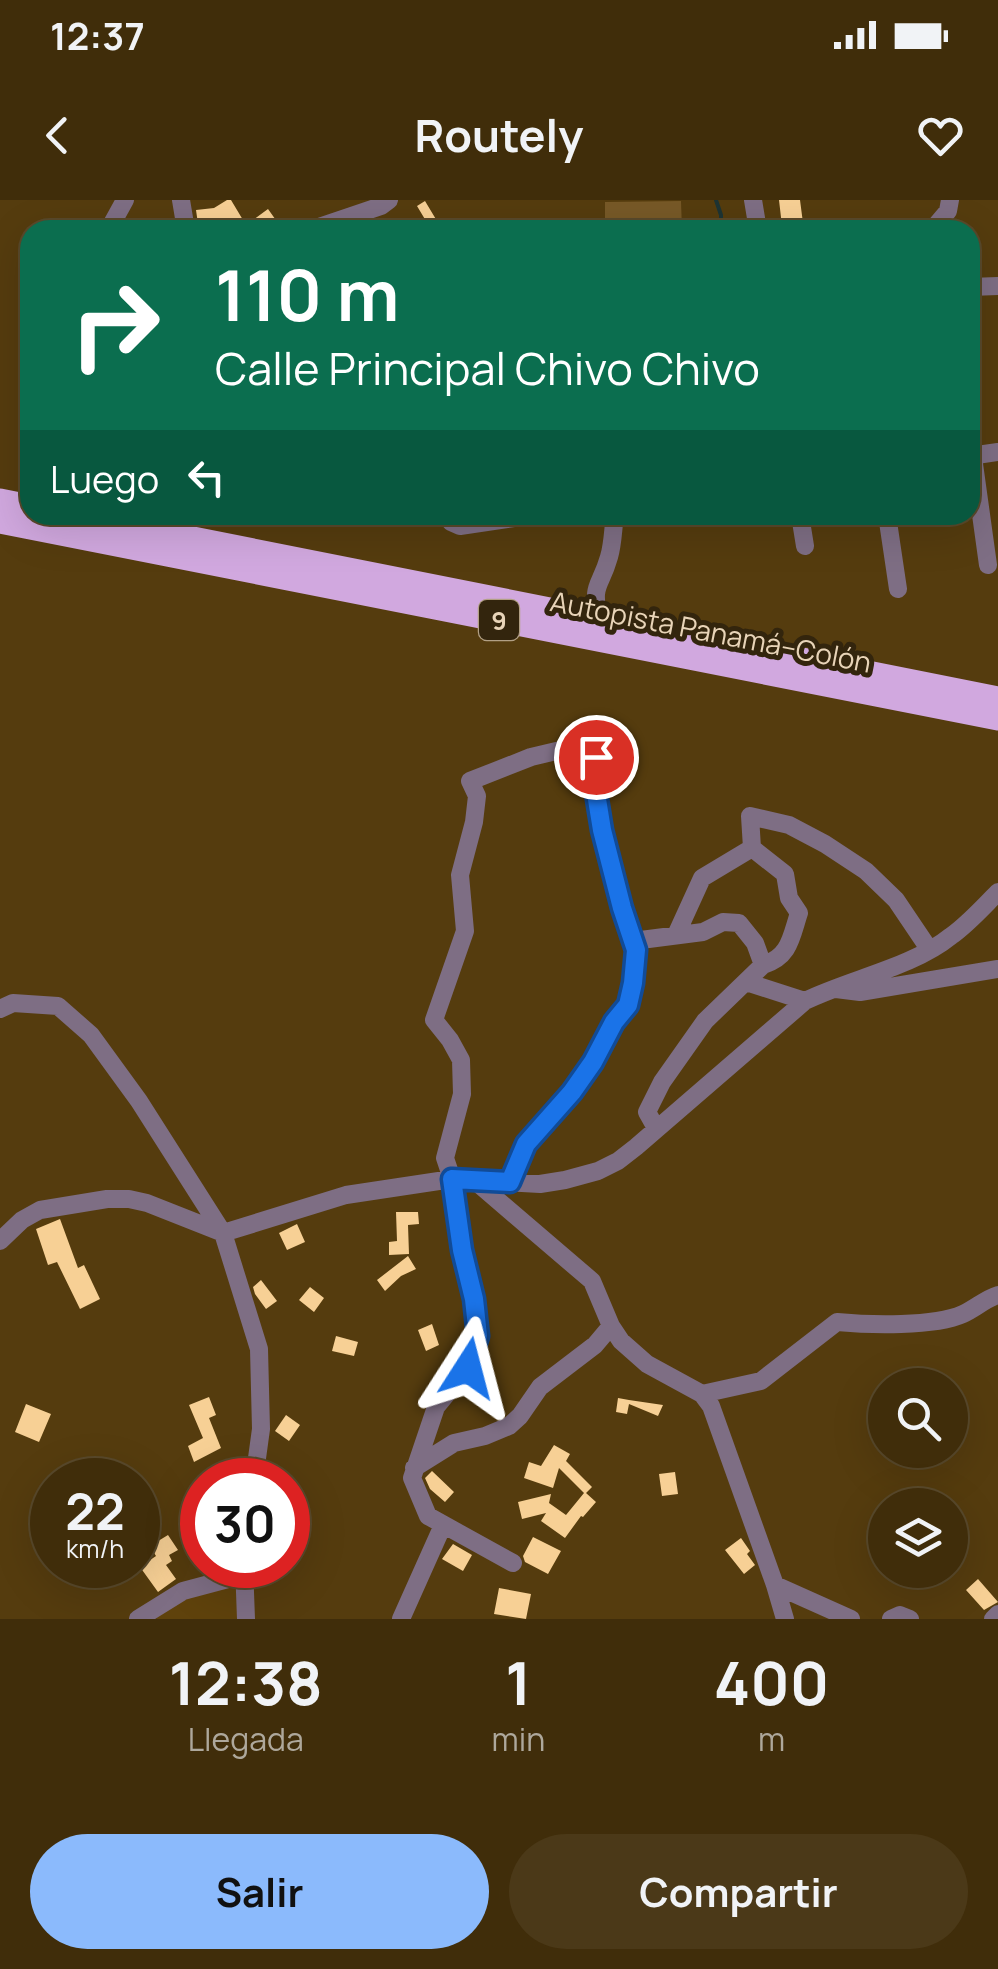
<!DOCTYPE html>
<html lang="es">
<head>
<meta charset="utf-8">
<style>
  :root { --surface:#402d0a; --page:#4b3918; --text:#f1f3f6; --muted:#aea89c; --line:#59492b; --accent:#8bbafc }
  body { margin:0; font-family:Manrope,sans-serif; background:var(--page); color:var(--text); height:100vh; display:flex; flex-direction:column; font-size:38px; white-space:nowrap }
  * { box-sizing:border-box; margin:0 }
  p { font-size:32px; color:var(--muted) }
  .icon { flex:none; width:55px; height:55px; fill:none; stroke:currentColor; stroke-width:2; stroke-linecap:round; stroke-linejoin:round }
  .map { position:relative; height:1419px; overflow:hidden }
  .details { display:flex; flex-direction:column; background:var(--surface); flex:1 }
  .details>* { flex:none }
  .banner { position:absolute; left:20px; top:20px; width:960px; height:305px; border-radius:30px; box-shadow:0 10px 40px #0002,0 0 0 2px var(--line); background:#0b6e4f; color:#fff; overflow:hidden }
  .buttons { position:absolute; left:868px; top:1168px; display:grid; gap:20px }
  .buttons a { display:grid; place-items:center; width:100px; height:100px; border-radius:50%; background:var(--surface); box-shadow:0 10px 40px #0002,0 0 0 2px var(--line); font-size:50px }
  .speed { position:absolute; left:30px; top:1258px; display:flex; gap:20px; font-size:50px; font-weight:700; text-align:center }
  .speed>* { display:grid; place-content:center; width:130px; height:130px; border-radius:50%; background:var(--surface); box-shadow:0 10px 40px #0002,0 0 0 2px var(--line); line-height:1 }
  .speed small { font-size:25px; font-weight:400 }
  .speed .limit { border:15px solid #d22; background:#fff; color:#111 }
  .pin { position:absolute; display:grid; place-items:center; width:85px; height:85px; color:#fff; margin:-42px; border:5px solid #fff; border-radius:50%; box-shadow:0 2px 10px #0007 }
  .me { position:absolute; width:110px; margin:-55px; rotate:9deg; stroke-linejoin:round; filter:drop-shadow(0 0 8px #0008) }
  .turn { display:flex; align-items:center; gap:35px; height:210px; padding:0 30px; font-size:45px }
  .turn .icon { width:130px; height:130px; stroke-width:2.5 }
  .turn b { display:block; font-size:70px; line-height:85px }
  .then { display:flex; align-items:center; height:95px; padding:0 30px; background:#0003; gap:20px; font-size:38px }
  .eta { display:flex; justify-content:space-evenly; align-items:center; height:170px; text-align:center }
  .eta b { font-size:60px; font-weight:700; line-height:70px }
  .primary-button { display:flex; gap:20px; margin-top:auto; padding:20px 30px }
  .primary-button a { flex:1; height:115px; border-radius:60px; background:var(--accent); color:#111; font-size:40px; font-weight:700; line-height:115px; text-align:center }
  .primary-button a+a { background:var(--page); color:var(--text) }
  .status { display:flex; justify-content:space-between; align-items:center; height:70px; padding:0 50px; background:var(--surface); direction:ltr }
  .status svg { height:28px; fill:currentColor }
  header { display:flex; justify-content:space-between; align-items:center; height:130px; padding:0 30px; background:var(--surface); font-size:45px; font-weight:700 }
  .map>svg:first-child { display:block }
</style>
</head>
<body>
<div class="status"><b>12:37</b><svg viewBox="0 0 49 12"><path d="M0 12V9h3v3zM5 12V6h3v6zM10 12V3h3v9zM15 12V0h3v12zM26 1h20v11H26zM47 4h2v5h-2z"/></svg></div>
<header><svg class="icon" aria-label="back" viewBox="0 0 24 24"><path d="M15 5l-7 7 7 7"/></svg>Routely<svg class="icon" aria-label="heart" viewBox="0 0 24 24"><path d="M12 20l-8-8c-3-5 5-10 8-4 3-6 11-1 8 4z"/></svg></header>
<div class="map">
<svg width="998" height="1419" viewBox="0 0 998 1419">
  <rect width="100%" height="100%" fill="#553c0e"/>
  <!-- built -->
  <path fill="#5f420c" d="M239,1382l2,37h-84l-3,-8 29,-16z"/>
  <!-- green -->
  <path fill="#775927" d="M681,1l1,29h-77v-28z"/>
  <g fill="none" stroke-linecap="round" stroke-linejoin="round">
    <!-- stream -->
    <path stroke="#1d3434" stroke-width="4" d="M716,0l5,15v15
      M20,262l10,2"/>
  </g>
  <!-- building -->
  <path fill="#f7d095" d="M227,0h4l15,25 22,-16 15,21h-49l-6,-11 -30,5 -2,-14 18,-2z
    M779,0h21l3,23 -21,3z
    M425,1l12,20 5,-3 8,12h-27l6,-4 -12,-20z
    M396,1012h22l1,12 -11,1 1,29 -20,1v-13l8,-1z
    M60,1019l18,49 6,-3 16,34 -20,10 -23,-47 -9,3 -12,-36z
    M297,1024l8,18 -18,8 -8,-17z
    M408,1056l8,13 -15,7 -16,15 -8,-11z
    M261,1080l16,21 -11,8 -11,-15 -2,-7z
    M310,1087l14,11 -10,14 -15,-12z
    M432,1124l7,21 -13,6 -8,-21z
    M336,1136l22,6 -4,14 -22,-5z
    M209,1197l7,18 -7,3 12,30 -27,14 -6,-16 15,-8 -14,-33z
    M618,1198l11,2 34,5 -5,11 -29,-12 -2,10 -11,-2z
    M26,1204l25,10 -12,28 -24,-10z
    M286,1215l14,10 -11,16 -14,-10z
    M554,1245l16,9 -4,7 26,26 -6,6 10,9 -13,15 -2,-1 -16,22 -24,-17 5,-8 -24,6 -4,-17 33,-8 -2,9 17,12 18,-22 -25,-25 -6,20 -29,-10 5,-16 12,4z
    M432,1271l22,21 -9,10 -15,-13 -5,-11z
    M675,1272l3,22 -16,2 -3,-22z
    M168,1335l10,15 -9,5 3,6 -6,4 10,14 -18,13 -18,-25 16,-11 -6,-10z
    M533,1337l28,14 -13,23 -23,-12 -2,-6z
    M741,1338l9,13 -3,3 8,11 -11,9 -19,-24z
    M453,1344l19,11 -9,16 -21,-12z
    M978,1379l20,23 -14,8 -18,-20z
    M499,1388l32,6 -5,25 -32,-5z"/>
  <g fill="none" stroke-linecap="round" stroke-linejoin="round">
    <!-- minor -->
    <path stroke="#7e6e84" stroke-width="18" d="M181,0l5,30
      M753,0l5,30
      M109,29l16,-29
      M310,30l71,-24 8,-6
      M932,30l16,-19 2,-11
      M970,87l28,-1
      M970,235l18,130
      M970,256l28,-4
      M446,315l5,7 9,4 75,-11
      M800,315l5,31
      M887,315l11,74
      M599,420c-8,-38 1,-31 10,-63 4,-13 4,-29 6,-42
      M676,735l26,-57 50,-30
      M633,741l70,-9 20,-10 16,1 16,20 8,22 -58,56 -43,61 -15,30 9,16
      M763,765c27,-8 28,-28 36,-52l-10,-15 -4,-24 -33,-26 -2,-32 39,9 36,19 41,27 30,29 33,49
      M746,782l59,19
      M836,789l24,3 138,-23
      M0,809l13,-6 45,3 33,29 48,66 84,132 36,116 2,80 -7,51
      M474,980l118,101 19,45 10,15 26,23 55,30 9,12 64,179 76,34
      M510,982l16,-38 45,-52 22,-30 22,-40 13,-17 5,-22 3,-33 -14,-42 -20,-78 -7,-43 1,-41
      M0,1041l22,-21 18,-10 67,-11h22l18,4 76,30 123,-38 106,-16 88,5 25,-4 33,-9 20,-10 18,-14 169,-146c45,-22 108,-34 146,-65 17,-12 32,-29 47,-44
      M702,1194l59,-13 76,-59c32,3 97,5 126,-8 13,-6 22,-15 35,-19
      M414,1268l40,-25 31,-7 24,-10 11,-10 20,-29 55,-42 16,-19
      M513,1363l-85,-47 -16,-38 24,-71 32,-39 10,-32 -4,-37 -11,-49 -11,-71 -7,-21 17,-64 -1,-34 -11,-20 -16,-20 31,-89 -5,-56 14,-53 3,-26 -7,-15 61,-24 38,-9 27,9
      M244,1365l2,54
      M775,1385l10,34
      M138,1419l45,-28 60,-16
      M401,1419l42,-94
      M891,1419l9,-4 10,4
      M993,1419l5,-5"/>
    <!-- highway -->
    <path stroke="#d1a8df" stroke-width="25" d="M0,301l30,6
      M72,315l926,184
      M0,321l998,197"/>
  </g>
  <g fill="none" stroke-linecap="round" stroke-linejoin="round">
    <!-- route casing -->
    <g stroke="#114b97" stroke-width="25">
      <path id="route" d="M468,1168l10,-32 -4,-37 -12,-49 -10,-71 58,3 16,-38 46,-52 21,-30 21,-40 14,-17 5,-22 3,-33 -14,-42 -20,-78 -7,-43 1,-30"/>
    </g>
    <!-- route -->
    <use href="#route" stroke="#1a73e8" stroke-width="18"/>
  </g>
  <g text-anchor="middle" dominant-baseline="central" stroke-width="10" stroke-linejoin="round" paint-order="stroke">
    <!-- shield labels -->
    <rect fill="#33250d" stroke="#b2a085" stroke-width="2.5" x="479" y="400" width="40" height="40" rx="8"/>
    <g font-size="25" font-weight="bold" fill="#e8d4b8">
      <text x="499" y="420">9</text>
    </g>
    <!-- street labels -->
    <g font-size="28" fill="#e8d4b8" stroke="#33250d">
      <text transform="translate(711 431) rotate(11)">Autopista Panamá–Colón</text>
    </g>
  </g>
</svg>
<div class="buttons">
<a><svg class="icon" aria-label="search" viewBox="0 0 24 24"><circle cx="10" cy="10" r="6"/><path d="M15 15l6 6"/></svg></a>
<a><svg class="icon" aria-label="layers" viewBox="0 0 24 24"><path d="M12 4l9 5-9 5-9-5zM3 14l9 5 9-5"/></svg></a>
</div>
<div class="speed"><div>22<small>km/h</small></div><div class="limit">30</div></div>
<div class="pin" style="left:596px;top:557px;background:#d93025"><svg class="icon" aria-label="arrive" viewBox="0 0 24 24"><path d="M6 21V4h12l-3 4 3 4H6"/></svg></div>
<svg class="me" style="left:468px;top:1168px" viewBox="-20 -20 40 40"><path d="M0-17L14 15 0 8-14 15z" fill="#1a73e8" stroke="#fff" stroke-width="4"/></svg>
<div class="banner">
<div class="turn"><svg class="icon" aria-label="right" viewBox="0 0 24 24"><path d="M7 20v-9h11M14 6l5 5-5 5"/></svg><div><b>110 m</b>Calle Principal Chivo Chivo</div></div>
<div class="then">Luego<svg class="icon" aria-label="left" viewBox="0 0 24 24"><path d="M17 20v-9H6M10 6l-5 5 5 5"/></svg></div>
</div>
</div>
<section class="details">
<div class="eta">
<div><b>12:38</b><p>Llegada</p></div>
<div><b>1</b><p>min</p></div>
<div><b>400</b><p>m</p></div>
</div>
<div class="primary-button"><a>Salir</a><a>Compartir</a></div>
</section>
</body>
</html>
